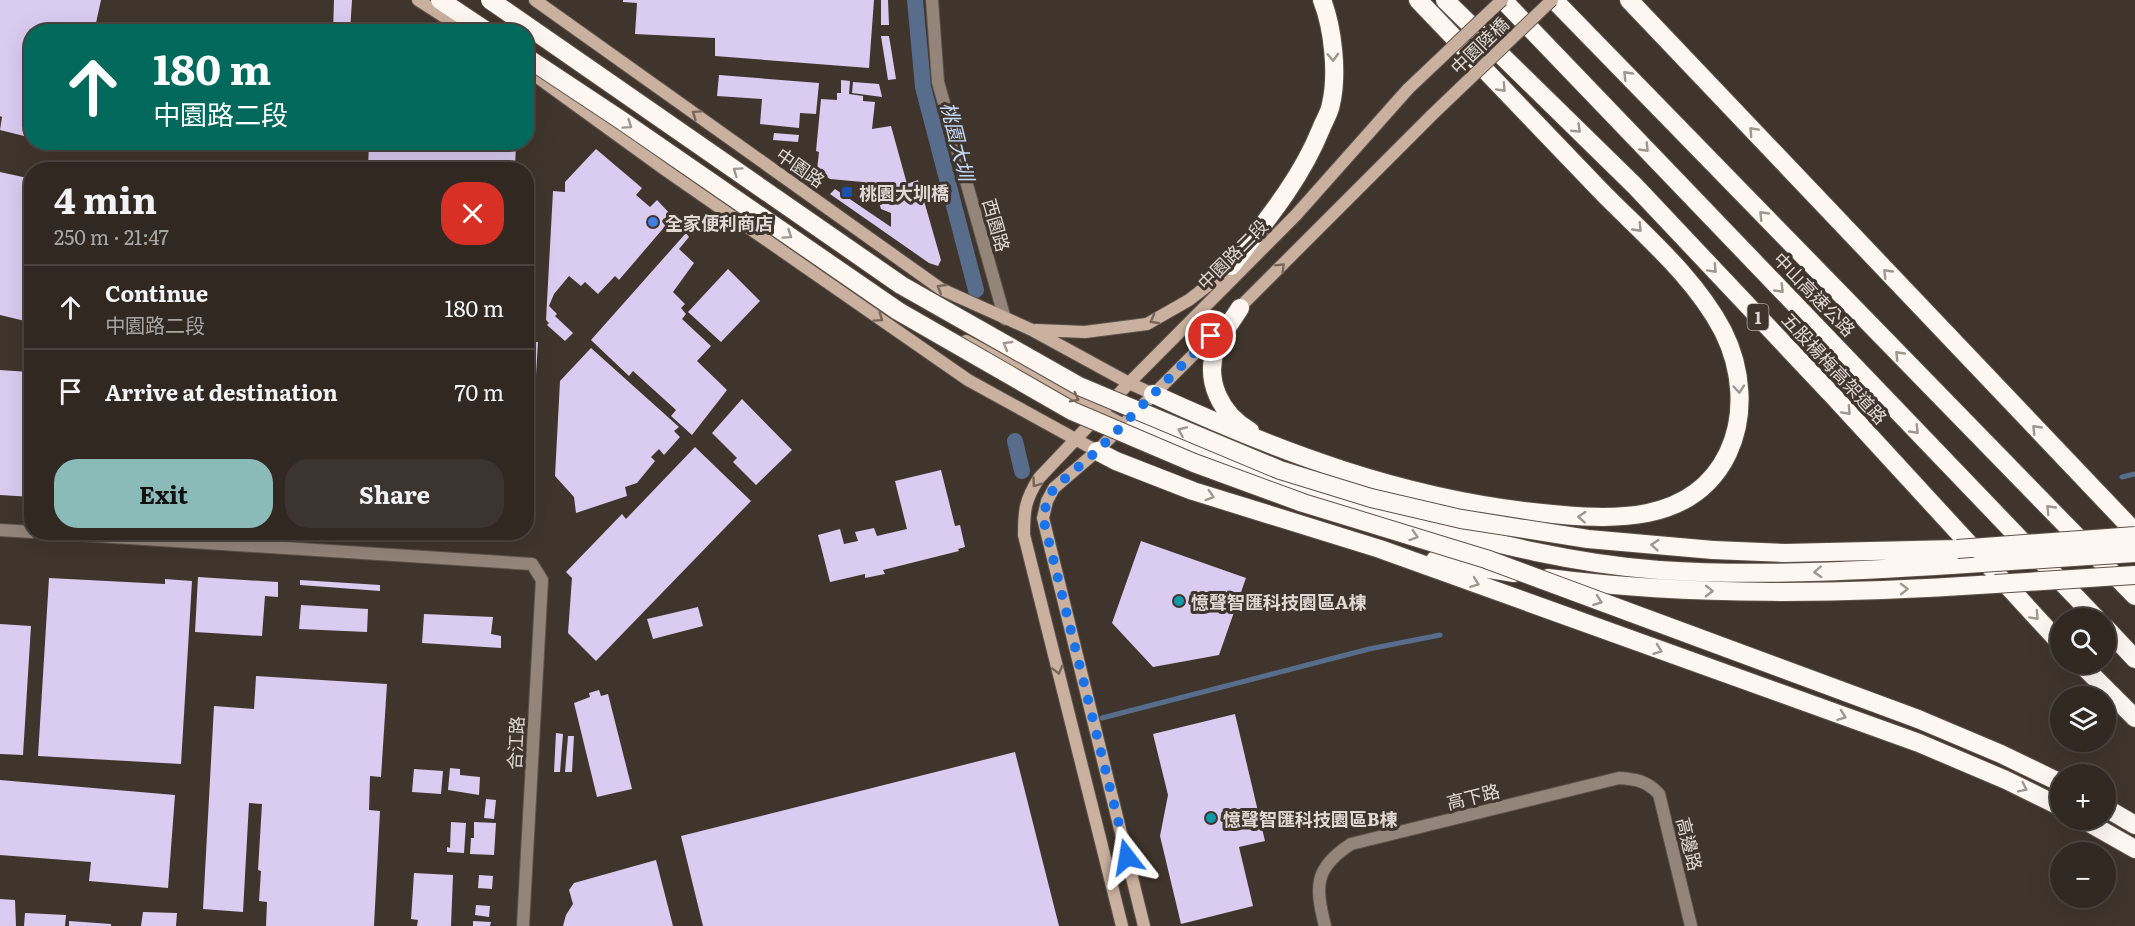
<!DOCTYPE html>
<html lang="en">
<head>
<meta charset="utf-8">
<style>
  :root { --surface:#302821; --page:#3c342e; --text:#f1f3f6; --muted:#a8a6a5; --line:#4b443f; --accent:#8bbbb9 }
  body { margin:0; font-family:Literata,"Noto Sans TC",serif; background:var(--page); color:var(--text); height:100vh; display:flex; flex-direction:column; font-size:22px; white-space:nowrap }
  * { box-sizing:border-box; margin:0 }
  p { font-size:20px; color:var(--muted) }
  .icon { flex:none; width:33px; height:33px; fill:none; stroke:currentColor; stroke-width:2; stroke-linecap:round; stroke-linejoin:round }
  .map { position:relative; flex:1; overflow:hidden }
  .panel { position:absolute; left:24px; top:162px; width:510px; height:378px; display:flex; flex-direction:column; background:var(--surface); border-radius:24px; box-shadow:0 6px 24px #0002,0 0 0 2px var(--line) }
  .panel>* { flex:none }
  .banner { position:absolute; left:24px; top:24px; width:510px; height:126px; border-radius:24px; box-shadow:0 6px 24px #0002,0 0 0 2px var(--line); background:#00695c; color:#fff; overflow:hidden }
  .controls { position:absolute; left:2050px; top:608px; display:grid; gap:12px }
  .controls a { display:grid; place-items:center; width:66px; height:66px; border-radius:50%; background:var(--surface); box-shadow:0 6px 24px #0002,0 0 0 2px var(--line); font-size:30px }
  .pin { position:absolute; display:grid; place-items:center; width:51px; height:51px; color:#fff; margin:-26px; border:3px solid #fff; border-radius:50%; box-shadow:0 2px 6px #0007 }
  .me { position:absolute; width:66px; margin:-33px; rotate:346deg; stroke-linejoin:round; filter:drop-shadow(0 0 4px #0008) }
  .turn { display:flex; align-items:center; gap:21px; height:126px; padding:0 30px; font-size:27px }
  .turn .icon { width:78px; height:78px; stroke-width:2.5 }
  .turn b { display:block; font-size:42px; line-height:51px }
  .round { display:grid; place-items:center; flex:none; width:63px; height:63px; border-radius:24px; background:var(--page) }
  .headline { display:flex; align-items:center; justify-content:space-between; height:102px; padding:0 30px }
  h1 { font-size:36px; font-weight:700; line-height:45px }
  .button { display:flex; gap:12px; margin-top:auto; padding:12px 30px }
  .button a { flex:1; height:69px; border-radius:24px; background:var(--accent); color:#111; font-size:24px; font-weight:700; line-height:69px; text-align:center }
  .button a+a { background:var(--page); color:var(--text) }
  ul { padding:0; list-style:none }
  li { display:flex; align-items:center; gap:18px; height:84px; padding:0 30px; border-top:2px solid var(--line) }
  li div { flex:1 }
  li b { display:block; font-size:22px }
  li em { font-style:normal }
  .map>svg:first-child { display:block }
</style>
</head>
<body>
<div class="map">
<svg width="2135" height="926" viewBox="0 0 2135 926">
  <rect width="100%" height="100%" fill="#40352c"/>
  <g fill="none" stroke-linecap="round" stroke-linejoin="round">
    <!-- stream -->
    <path stroke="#576d8b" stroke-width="5" d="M2122,477l13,-3
      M1102,718l267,-69 71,-14"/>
    <!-- canal -->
    <path stroke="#576d8b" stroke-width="16" d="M915,0l8,87 53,203
      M1015,441l7,30"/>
  </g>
  <!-- building -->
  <path fill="#dacbf1" d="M0,0h101l-7,32h-62v106l-32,-8 2,-13 -2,-1z
    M334,0h18l-2,32h-17z
    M623,0h251l-5,68 -154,-12v-18l-80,-4 2,-31 -14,-1z
    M881,0h7l1,25h-8z
    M881,36h8l7,43 -8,1z
    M719,75l100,8 -3,31 -16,-1 -1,15 -39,-4 2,-25 -45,-3z
    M841,80l9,1 -1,13 14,2v5l12,1 -3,27 19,-3 16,58 11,-4 23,80 -3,6 -9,-3 -99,-69 5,-5 56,38v-14l-10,-4 -4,-13 -9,2 -5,-16 -33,-3 -13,-9 2,-18 -3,-1 5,-52 16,1v-7h4z
    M853,82l26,2 3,13 -30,-4z
    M774,133l25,2 -1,7 -25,-2z
    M369,142h147l-1,28h-147z
    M596,149l46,39 -6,7 14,12 7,-7 16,17 -54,63 -4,-4 -17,18 -13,-12 -4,4 -12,-10 -15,18 -5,12 8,8 -2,2 18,17 -8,8 -18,-16 2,-2 -3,-3 7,-129 12,1v-10z
    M0,172l32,7v114l-7,28 -25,-6z
    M686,233l3,4 -10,12 15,14 -21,29 12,12 -4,4 5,6 -4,5 29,27 -14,15 30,29 -35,45 -21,-19 5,-6 -43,-39 -4,5 -38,-36z
    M728,269l32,32 -39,41 -33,-30z
    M526,342h12l-10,167h-2z
    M591,348l88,79 -5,4 6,6 -16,18 -5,-6 -8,8 4,4 -18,22 -12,4 2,9 -51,17 -2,-16 -19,-21 5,-95z
    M30,367l2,130 -32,-2v-125l29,2z
    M742,399l50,51 -36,35 -23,-23 4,-4 -25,-25z
    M695,447l56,54 -155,160 -28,-28 4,-55 -6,-6 56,-58 4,5z
    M941,470l14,56 5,-1 5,22 -7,2 1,2 -76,19 2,4 -20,4v-4l-35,8 -12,-47 22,-6 4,15 14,-3 -3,-9 19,-4 3,8 30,-7 -12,-48z
    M1141,541l105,37 -27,77 -66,12 -41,-44z
    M198,577l80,5v15l-13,-1 -3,40 -67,-4z
    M49,578l116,6v-5l27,2 -11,183 -143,-8z
    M300,580l80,5v6l-80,-6z
    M301,605l67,4 -1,23 -68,-3z
    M698,607l5,19 -50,13 -6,-20z
    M424,614l69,3 -2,17 10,2v12l-79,-5z
    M0,624l31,2 -8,129 -23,-1z
    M256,676l131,8 -6,93 -11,-1 -1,34 11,1 -6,115h-108l1,-24 -8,-1 2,-30 -3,-1 4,-66 -13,-1 -6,109 -40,-3 11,-203 40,3z
    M599,690l2,6 7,-2 24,95 -35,8 -23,-94 16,-6 -1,-4z
    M1235,714l30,127 -26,6 14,59 -72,18 -21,-88 8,-41 -15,-61z
    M556,733l7,1 -3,38h-6z
    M568,736h6l-2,36h-7z
    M1015,752l44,174h-356l-22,-90z
    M450,768l10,1v6l20,2 -1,18 -31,-5z
    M414,769l29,2 -2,23 -29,-2z
    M0,780l175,15 -7,93 -79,-7 2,-19 -91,-7z
    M486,799l10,1 -2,19 -10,-1z
    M451,822l15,1 -2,30 -17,-1v-5l3,1z
    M474,822l22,1 -2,32 -24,-1 1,-16h3z
    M656,860l17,66h-110l3,-11 7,-11 -4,-14 5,-7z
    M414,873l39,2 -2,51h-34l1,-6 -7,-1z
    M479,875l14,1 -1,13 -14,-1z
    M0,899l15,1 1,26h-16z
    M476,905l14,1 -1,11 -14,-2z
    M143,912l34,1 -1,13h-35z
    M25,913l41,2 -1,11h-41z
    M69,921l42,3v2h-42z
    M473,921l18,1 -1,4h-17z"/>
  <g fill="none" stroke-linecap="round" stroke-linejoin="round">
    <!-- street casing -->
    <g stroke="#5d534a" stroke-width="14">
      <path id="street" d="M932,0l6,82 67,237
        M0,530l32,2
        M36,532l496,32 10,16 -19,346
        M1325,926c-10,-40 -11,-58 26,-82l268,-66c17,1 28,3 40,16l32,132"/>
    </g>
    <!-- secondary casing -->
    <g stroke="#5d534a" stroke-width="14">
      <path id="secondary" d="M418,0l50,32
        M535,0l406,289 91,41 97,53 24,11
        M526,69l138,100 304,211 129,71
        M1234,313l198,-198
        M1036,330l49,2 62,-8 42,-24 49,-38
        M966,341l158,84
        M1122,926l-98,-391c0,-25 1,-35 15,-57l90,-95 167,-168 112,-126
        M1144,926l-101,-408 4,-17 7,-13 43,-37 125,-125"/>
    </g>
    <!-- highway casing -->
    <g stroke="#5d534a" stroke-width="20">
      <path id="highway" d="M440,0l48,32
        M1445,0l190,186 200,212 226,246
        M1503,0l593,618
        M1554,0l581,596
        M1629,0l506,532
        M1231,266c34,-44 69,-85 90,-137 3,-8 9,-17 10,-25 7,-30 2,-76 -9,-104
        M1240,308c-8,13 -19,26 -24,40 -12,33 5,66 34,83
        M1153,394c126,58 250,105 389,119 68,7 151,13 186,-60 18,-38 14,-84 -5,-122 -29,-55 -79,-96 -122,-140 -61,-63 -122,-127 -183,-191
        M1134,428c92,36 185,67 280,93 81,23 161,43 245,49 107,7 215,0 322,-7
        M1097,451l19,10 77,30 187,58 539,194 87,37 55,27
        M1713,550l72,3 172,-4
        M1435,560l79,13
        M1548,578c148,19 298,16 447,6
        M2106,628l29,31
        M2080,663l55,55
        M1918,719l83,35 60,29
        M2106,808l29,17
        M2082,819l53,30"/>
    </g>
    <!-- street -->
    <use href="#street" stroke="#94857a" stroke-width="12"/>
    <!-- secondary -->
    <use href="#secondary" stroke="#c9b09f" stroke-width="12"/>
    <!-- highway -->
    <use href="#highway" stroke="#fef6f1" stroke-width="18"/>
    <!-- secondary-bridge casing -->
    <g stroke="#5d534a" stroke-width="14" stroke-linecap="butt">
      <path id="secondary-bridge" d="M1408,89l94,-89
        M1432,115l120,-115"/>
    </g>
    <!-- highway-bridge casing -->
    <g stroke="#5d534a" stroke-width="20" stroke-linecap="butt">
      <path id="highway-bridge" d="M490,0l411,285 178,101 201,84 91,28 90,21 127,20 125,11
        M526,57l95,63 277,191 174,100 122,52 109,40 183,56 432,160
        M1957,549l178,-13
        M1981,563l154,-10
        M1995,584l140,-9"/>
    </g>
    <!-- secondary-bridge -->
    <use href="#secondary-bridge" stroke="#c9b09f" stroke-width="12"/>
    <!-- highway-bridge -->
    <use href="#highway-bridge" stroke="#fef6f1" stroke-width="18"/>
  </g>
  <!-- one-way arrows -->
  <defs><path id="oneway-chevron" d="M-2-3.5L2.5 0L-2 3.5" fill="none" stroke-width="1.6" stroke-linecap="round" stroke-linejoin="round" transform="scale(1.5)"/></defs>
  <g stroke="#9f968e">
    <use href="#oneway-chevron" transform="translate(1333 57) rotate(87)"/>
    <use href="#oneway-chevron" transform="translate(1627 75) rotate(-134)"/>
    <use href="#oneway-chevron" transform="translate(1502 88) rotate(47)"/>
    <use href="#oneway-chevron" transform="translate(628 125) rotate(35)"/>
    <use href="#oneway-chevron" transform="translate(1577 129) rotate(44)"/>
    <use href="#oneway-chevron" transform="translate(1753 131) rotate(-133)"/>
    <use href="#oneway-chevron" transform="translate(1645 148) rotate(46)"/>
    <use href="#oneway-chevron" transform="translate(737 171) rotate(-145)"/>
    <use href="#oneway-chevron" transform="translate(1763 215) rotate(-134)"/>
    <use href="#oneway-chevron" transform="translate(1638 228) rotate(46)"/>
    <use href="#oneway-chevron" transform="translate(788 235) rotate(35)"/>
    <use href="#oneway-chevron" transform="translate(1713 269) rotate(47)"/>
    <use href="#oneway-chevron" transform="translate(1887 273) rotate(-134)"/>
    <use href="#oneway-chevron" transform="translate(1780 289) rotate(46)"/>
    <use href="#oneway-chevron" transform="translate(1007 345) rotate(-150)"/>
    <use href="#oneway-chevron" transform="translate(1899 355) rotate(-134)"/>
    <use href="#oneway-chevron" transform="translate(1739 389) rotate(85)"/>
    <use href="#oneway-chevron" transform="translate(1847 411) rotate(47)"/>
    <use href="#oneway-chevron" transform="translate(2036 429) rotate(-134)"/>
    <use href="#oneway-chevron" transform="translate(1915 430) rotate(46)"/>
    <use href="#oneway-chevron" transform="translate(1182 431) rotate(-157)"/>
    <use href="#oneway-chevron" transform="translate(1210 496) rotate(18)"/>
    <use href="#oneway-chevron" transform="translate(2050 509) rotate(-134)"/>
    <use href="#oneway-chevron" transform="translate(1582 517) rotate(-176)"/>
    <use href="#oneway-chevron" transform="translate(1414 536) rotate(18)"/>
    <use href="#oneway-chevron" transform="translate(1655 545) rotate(-175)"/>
    <use href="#oneway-chevron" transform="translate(1818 572) rotate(177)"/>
    <use href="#oneway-chevron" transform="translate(1475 583) rotate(20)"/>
    <use href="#oneway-chevron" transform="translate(1904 589) rotate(-1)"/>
    <use href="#oneway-chevron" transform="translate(1709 591) rotate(1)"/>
    <use href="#oneway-chevron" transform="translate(1598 601) rotate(20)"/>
    <use href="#oneway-chevron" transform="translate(2035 616) rotate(47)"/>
    <use href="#oneway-chevron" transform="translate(1658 650) rotate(20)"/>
    <use href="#oneway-chevron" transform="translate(1842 716) rotate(20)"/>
    <use href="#oneway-chevron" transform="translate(2023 788) rotate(26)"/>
  </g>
  <g stroke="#77665a">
    <use href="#oneway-chevron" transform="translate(696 114) rotate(-145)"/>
    <use href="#oneway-chevron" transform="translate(1281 267) rotate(-45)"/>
    <use href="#oneway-chevron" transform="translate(941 288) rotate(-149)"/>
    <use href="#oneway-chevron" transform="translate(879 318) rotate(35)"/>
    <use href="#oneway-chevron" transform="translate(1154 320) rotate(152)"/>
    <use href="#oneway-chevron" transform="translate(1075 398) rotate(27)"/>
    <use href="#oneway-chevron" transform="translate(1036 483) rotate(126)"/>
    <use href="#oneway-chevron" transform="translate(1058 670) rotate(76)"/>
  </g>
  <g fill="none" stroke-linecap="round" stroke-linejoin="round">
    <!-- route -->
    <path stroke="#1a73e8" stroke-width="10" stroke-dasharray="0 18" d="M1127,857l-84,-339 4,-17 7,-13 43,-37 114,-115"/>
  </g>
  <!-- markers -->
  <rect fill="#1a4fb4" stroke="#40352c" stroke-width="2" x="841" y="186" width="12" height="12" rx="3"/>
  <circle fill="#3f7fe0" stroke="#40352c" stroke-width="2" cx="653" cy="222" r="6"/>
  <g fill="#0f9aa8" stroke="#40352c" stroke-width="2">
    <circle cx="1179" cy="601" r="6"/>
    <circle cx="1211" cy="818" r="6"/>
  </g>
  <g text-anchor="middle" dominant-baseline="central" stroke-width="6" stroke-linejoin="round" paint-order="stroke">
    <!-- shield labels -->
    <rect fill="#40352c" stroke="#b1a8a2" stroke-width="1.5" x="1747.5" y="304" width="21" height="26" rx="4.5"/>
    <g font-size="16" font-weight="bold" fill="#e1d9d4">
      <text x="1758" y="317">1</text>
    </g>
    <!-- street labels -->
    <g font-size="18" fill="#e1d9d4" stroke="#40352c">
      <text transform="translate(1479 45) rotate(-44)">中園陸橋</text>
      <text transform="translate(801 167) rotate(35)">中園路</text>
      <text transform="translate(997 225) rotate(74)">西園路</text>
      <text transform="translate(1232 254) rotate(-45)">中園路二段</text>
      <text transform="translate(1815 294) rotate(46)">中山高速公路</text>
      <text transform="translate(1835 368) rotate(47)">五股楊梅高架道路</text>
      <text transform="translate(515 743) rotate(-87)">合江路</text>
      <text transform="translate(1473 796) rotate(-14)">高下路</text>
      <text transform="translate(1690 844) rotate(76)">高邊路</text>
    </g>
    <!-- poi labels -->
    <g font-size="18" font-weight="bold" fill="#e1d9d4" stroke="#40352c" text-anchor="start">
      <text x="859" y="192">桃園大圳橋</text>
      <text x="665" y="222">全家便利商店</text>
      <text x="1191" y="601">憶聲智匯科技園區A棟</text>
      <text x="1223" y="818">憶聲智匯科技園區B棟</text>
    </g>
    <!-- water labels -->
    <g font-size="20" font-style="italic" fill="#c4dbfb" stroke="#40352c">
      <text transform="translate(959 141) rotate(76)">桃園大圳</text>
    </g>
  </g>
</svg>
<div class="controls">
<a><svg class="icon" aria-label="search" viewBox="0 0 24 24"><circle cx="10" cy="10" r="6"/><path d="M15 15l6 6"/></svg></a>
<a><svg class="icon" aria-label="layers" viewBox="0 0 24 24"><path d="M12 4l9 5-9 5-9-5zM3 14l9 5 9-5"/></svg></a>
<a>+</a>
<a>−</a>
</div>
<div class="pin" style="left:1211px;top:336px;background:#d93025"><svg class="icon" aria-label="arrive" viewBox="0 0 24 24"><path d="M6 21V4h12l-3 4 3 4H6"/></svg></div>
<svg class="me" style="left:1127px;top:857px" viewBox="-20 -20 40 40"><path d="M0-17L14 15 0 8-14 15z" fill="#1a73e8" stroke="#fff" stroke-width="4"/></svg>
<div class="banner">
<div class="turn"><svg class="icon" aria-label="ahead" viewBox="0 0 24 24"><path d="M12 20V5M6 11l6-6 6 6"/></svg><div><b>180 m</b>中園路二段</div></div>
</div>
<section class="panel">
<div class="headline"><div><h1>4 min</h1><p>250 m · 21:47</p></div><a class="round" style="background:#d93025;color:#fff"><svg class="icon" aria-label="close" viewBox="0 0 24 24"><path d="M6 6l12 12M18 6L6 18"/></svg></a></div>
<ul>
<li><svg class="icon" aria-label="ahead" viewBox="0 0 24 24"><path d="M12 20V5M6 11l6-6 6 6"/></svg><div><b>Continue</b><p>中園路二段</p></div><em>180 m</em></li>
<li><svg class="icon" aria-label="arrive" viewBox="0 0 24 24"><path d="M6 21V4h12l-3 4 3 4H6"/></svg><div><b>Arrive at destination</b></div><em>70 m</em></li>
</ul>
<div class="button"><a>Exit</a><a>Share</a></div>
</section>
</div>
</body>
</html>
